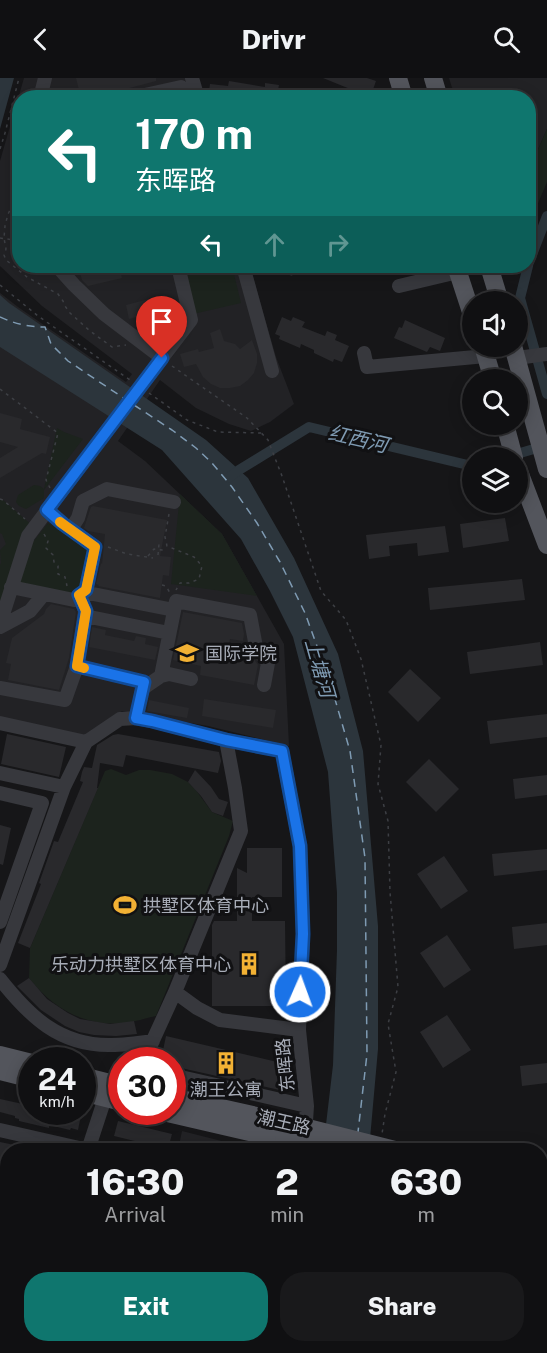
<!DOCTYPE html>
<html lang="en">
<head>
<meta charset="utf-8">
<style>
  :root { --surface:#101012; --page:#19191b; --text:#f1f3f6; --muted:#9c9d9f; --line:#303032; --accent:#0f766e }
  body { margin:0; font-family:"Public Sans","Noto Sans SC",sans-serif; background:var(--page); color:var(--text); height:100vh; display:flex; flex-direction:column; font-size:22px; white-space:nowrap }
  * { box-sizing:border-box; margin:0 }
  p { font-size:20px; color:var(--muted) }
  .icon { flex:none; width:33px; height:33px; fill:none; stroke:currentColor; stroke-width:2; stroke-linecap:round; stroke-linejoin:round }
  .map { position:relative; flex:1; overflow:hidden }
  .panel { position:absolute; left:0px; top:1065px; width:548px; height:210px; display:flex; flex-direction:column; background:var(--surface); border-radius:24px 24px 0 0; box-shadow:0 3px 15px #0003,0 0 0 2px var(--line) }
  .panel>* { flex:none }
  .guide { position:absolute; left:12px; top:12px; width:524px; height:183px; border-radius:24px; box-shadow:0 3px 15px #0003,0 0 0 2px var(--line); background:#0f766e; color:#fff; overflow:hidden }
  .controls { position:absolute; left:462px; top:213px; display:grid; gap:12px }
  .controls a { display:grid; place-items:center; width:66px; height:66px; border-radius:50%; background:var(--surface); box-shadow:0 3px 15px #0003,0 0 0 2px var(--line); font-size:30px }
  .speed { position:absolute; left:18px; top:969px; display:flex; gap:12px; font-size:30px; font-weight:700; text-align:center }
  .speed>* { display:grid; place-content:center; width:78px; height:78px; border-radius:50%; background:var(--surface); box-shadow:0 3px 15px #0003,0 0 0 2px var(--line); line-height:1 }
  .speed small { font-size:15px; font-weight:400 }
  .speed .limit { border:9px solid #d22; background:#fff; color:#111 }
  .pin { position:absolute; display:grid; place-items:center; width:51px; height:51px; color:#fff; margin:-62px -26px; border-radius:50% 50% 50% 0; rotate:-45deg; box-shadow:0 0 6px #0007 }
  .pin .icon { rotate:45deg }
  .me { position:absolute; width:66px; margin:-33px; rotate:2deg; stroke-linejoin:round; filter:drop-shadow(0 0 4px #0008) }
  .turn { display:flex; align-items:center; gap:21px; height:126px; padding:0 24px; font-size:27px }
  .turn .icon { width:78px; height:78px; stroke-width:2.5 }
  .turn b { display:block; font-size:42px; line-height:51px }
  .lanes { display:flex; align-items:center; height:57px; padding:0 24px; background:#0003; justify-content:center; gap:30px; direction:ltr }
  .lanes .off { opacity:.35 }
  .eta { display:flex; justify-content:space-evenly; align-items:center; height:102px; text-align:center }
  .eta b { font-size:36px; font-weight:800; line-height:42px }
  .action { display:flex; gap:12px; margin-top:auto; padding:12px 24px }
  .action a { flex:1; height:69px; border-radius:24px; background:var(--accent); color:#fff; font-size:24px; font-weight:800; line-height:69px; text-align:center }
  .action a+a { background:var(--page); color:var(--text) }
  header { display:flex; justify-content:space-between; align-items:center; height:78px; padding:0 24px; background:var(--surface); font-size:27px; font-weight:800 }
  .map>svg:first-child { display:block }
</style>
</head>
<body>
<header><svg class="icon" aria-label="back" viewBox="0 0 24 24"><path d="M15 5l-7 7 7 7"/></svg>Drivr<svg class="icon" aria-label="search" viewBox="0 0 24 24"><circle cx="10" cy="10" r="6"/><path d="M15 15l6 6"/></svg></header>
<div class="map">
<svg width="547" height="1275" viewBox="0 0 547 1275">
  <rect width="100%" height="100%" fill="#161618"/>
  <!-- built -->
  <path fill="#222225" d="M24,0h171l6,19 -181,1v168h230l26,91 18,47 -24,18 -19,9 -22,-7 -33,-16 -36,-28 -42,61 27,20 77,73 62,110 5,102 -81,-20 -86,-15 -38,25 -84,-19v-424l18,14 108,75 6,-8 -90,-68 -42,-40v-105z
    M449,0h98v51l-19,43v-74l-73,-1z
    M182,1053l75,19h-79z
    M60,1268h185l-2,7h-155z"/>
  <!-- green -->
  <path fill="#1c231d" d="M547,51v53l-19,45v-55z
    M184,188h48l9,37 -48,11z
    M57,350l7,4 19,7 -39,51v8l-18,11 -7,-3 -3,-4 2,-7 16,-10 6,1 4,3z
    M180,416l42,40 35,62 -86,-12z
    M0,421l3,1 31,27 -34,97v-59l1,-2 -1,-13 6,-6 -4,-10 -2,-1z
    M48,445l41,27 -8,38 -13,5 -50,-11 15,-40z
    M111,691l15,6 13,-5h11l22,4 16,8 7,7 17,23 21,9 -4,15 -73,180c-10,2 -21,6 -32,7 -39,4 -72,-15 -95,-45l1,-30 75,-177z"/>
  <!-- water -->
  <path fill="#2c353c" d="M0,0h14l-14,51z
    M0,217l9,8 197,137 42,38 46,80 44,96 25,97 15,175v123l-9,101h-46l10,-85 4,-115v-57l-9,-121 -35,-135 -23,-46 -29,-52 -79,-89 -162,-103z"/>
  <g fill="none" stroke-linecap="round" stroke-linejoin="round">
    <!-- canal -->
    <path stroke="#2c353c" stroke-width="10" d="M528,187l19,-49
      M528,188l-8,32 27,96
      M510,378l34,-10
      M228,400l11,-8 70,-43 163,39"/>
    <!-- ferry -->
    <path stroke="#7f9bb3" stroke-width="1.5" stroke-dasharray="8 6" stroke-linecap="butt" d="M0,239c15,7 29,10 45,10l6,17 17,17 57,38
      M134,327l38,25 24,18 16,15 20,24 25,36 23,39 25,51 25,69 20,69 15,107 2,196 -9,78
      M320,1275l2,-7"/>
  </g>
  <!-- building -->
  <path fill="#29292c" d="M76,0h80v3l-64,17h-11z
    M323,0h44l9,3 -6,17h-18l3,-7z
    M229,3l36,6v-4l14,2 -1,5 21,3v5h-91l2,-14 18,2z
    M78,188h30v2l11,-2 3,12 -34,8 -6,-6z
    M255,188h42l-5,10 -16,-6 -2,4z
    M165,217l5,19 9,-3 2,7 -8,11 -26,7 -2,-2 -5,-18 -11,3 -3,-14z
    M282,239l9,4 2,-4 12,5 -3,5 23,9 2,-5 10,4 -2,5 14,6 -7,16 -8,-3 -1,3 -19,-9v-3l-13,-6 -1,4 -21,-9 1,-3 -5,-2z
    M405,242l40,18 -5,13 -10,-4 -3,5 -33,-14 5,-11 3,1z
    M220,251l4,12 11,3 5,5 12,-9 5,14v9l-3,10 -6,7 -8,6 -10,2h-10l-9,-4 -8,-7 -7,-13 -12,3 -4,-13 18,-5 1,3 15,-4 -4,-15z
    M0,335l22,6 -2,10 30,8 -4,17 -4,-1 -42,25v-20l18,-11 -18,-5z
    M93,428l74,14 -7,36 11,1 -2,19 -6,-1 -3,23 -62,-12 1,-1 -3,-1 5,-21 1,1 3,-30 -17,-3 -4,-3 7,-21z
    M505,440l4,23 -46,7 -3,-24z
    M445,448l4,26 -31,4 -1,-13 -28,3 1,10 -21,3 -3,-24z
    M522,501l3,21 -95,10 -2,-22z
    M51,526l23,5 2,3 -7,46 -10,32 -51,-10 3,-16 -5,-1 6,-25 32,-24 2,-5z
    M183,534l59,11 2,11 -1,7 -13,-2 -3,14 26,5 5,7 -4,20 -54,-10 1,-9 -28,-6z
    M92,549l14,3 -1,5 29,6 2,-5 10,2 -1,6 13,3 -3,13 -66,-13z
    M540,564l3,23 -73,9 -3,-22z
    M410,591l31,29 -23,24 -30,-30z
    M204,621l72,11 -3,18 -71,-12z
    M149,622l40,8 -2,10 -40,-7z
    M547,636v23l-57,7 -3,-23z
    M7,656l59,13 -7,30 -58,-13z
    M118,656l101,18 2,9 -3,12 -92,-18 -3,12 -23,-4 -3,25h1l-68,160 -12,-5 23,-59 -2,-1 15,-42 4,1 25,-60 -3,-1 2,-9 2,-5 8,1 5,-23 16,-10z
    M429,681l30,30 -23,23 -30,-30z
    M195,692l16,17 8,12 9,3 -5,14 -11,-4 -11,-16 -13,-14z
    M547,697v20l-32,4 -2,-20z
    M0,747l11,3 -8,37 -3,-1z
    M247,770h35v49h-30v24h33l1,85h-74v-81l2,-4h23v-53l10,5z
    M547,771v21l-53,6 -2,-22z
    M444,778l24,35 -27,18 -24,-35z
    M547,845v22l-33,4 -2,-22z
    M447,857l24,35 -27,18 -24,-35z
    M29,900l18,21 21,14 12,6 30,5 24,-3 3,13 -21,2 -22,-1 -15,-3 -14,-6 -24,-16 -24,-24z
    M447,937l24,35 -28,18 -23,-36z
    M166,958l124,29 -6,26 -112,-25v-6h-11z
    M547,985v20l-25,3 -2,-20z
    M0,1021l32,7v6h36l13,3 -3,15 -7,-2 -1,2 -21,-5v3l-30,-7v-2l-4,-1v-2l-15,-4z
    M118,1043l54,13 -4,15 -54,-13z
    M0,1064l24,5 -1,3h-15v10l-8,-2z
    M182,1268h58l-2,7h-57z"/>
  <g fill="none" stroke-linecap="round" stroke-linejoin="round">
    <!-- path -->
    <path stroke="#3d3f44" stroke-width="1.5" stroke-dasharray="3 4.5" stroke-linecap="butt" d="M0,71l5,-16 14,-55
      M20,113l-12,23 -3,12 -1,12 2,11 -2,6 2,5 21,17 31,17 5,7 2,5 5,7 20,18 22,16 14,-2
      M0,160l15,2 5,-1
      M0,207l38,31 92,64
      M172,288l75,52 21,22 14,36 39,115 25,29 15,39 20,86 -3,39 10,37 2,71 8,95 -10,37 8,48 -11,42 -3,20
      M0,311l58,44 -12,47 4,8
      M149,315l38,27 31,12 44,1
      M0,421l3,1 22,19
      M169,436l-4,23 2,9 27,11 8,9 -3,13 -10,4h-9l-4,7
      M44,456l4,7 -2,7 7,7 1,7 4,4v8l7,3 2,9
      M108,469l19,7 26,4
      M158,477l1,-11
      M148,478l6,-7 8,1 4,-3
      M162,507l4,1 4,7
      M45,980l11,2
      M131,1034l19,5
      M408,1068l20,4
      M540,1183l7,4
      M540,1258l7,4
      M286,1275v-7
      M348,1275l2,-7
      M382,1275l2,-7"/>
    <!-- minor -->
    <path stroke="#37383d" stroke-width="14" d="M192,0l6,20
      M40,20l5,-20
      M131,20l50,-11
      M57,188l17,19 30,29 58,44 29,-38 -13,-54
      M243,188l29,105
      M399,208l59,-14
      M364,275l3,14 119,-11
      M517,280l30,-4
      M71,451l7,-11 5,-17 24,-12 67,13
      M11,509l63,13 12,-10 9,-43 -32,-23 -16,-14
      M83,514l91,18
      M79,517l6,16 -8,55 67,16 -8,36
      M85,538l84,17
      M0,546l28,-88 75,-100
      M0,549l30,-16 14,-17
      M161,598l8,-2 22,5
      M0,610l65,12 12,-34
      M142,611l19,-13 15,-75 74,14 6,32 12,16 -4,22
      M0,645l86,19
      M0,695l64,14
      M0,715l42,10 -42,119
      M0,887l64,-178 22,-45 34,-23 16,-1 16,3 74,19 56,11 18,95 3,88 -4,96 8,76 -2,30
      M0,901c30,38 60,67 111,66 14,0 28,-2 42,-4
      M175,914l22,16 23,12 79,10
      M144,982l31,-68 66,-161 -6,-43 -9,-48
      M172,997l135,31
      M0,1052l88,20
      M88,1072l17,-52
      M0,1093l8,2
      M0,1129l8,2
      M0,1275h1
      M37,1275l2,-7
      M261,1275l1,-7"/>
    <!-- major -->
    <path stroke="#53555c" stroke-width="18" d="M398,0l6,20
      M433,0l6,20
      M456,188l16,49
      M489,188l11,36
      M483,268l10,34
      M513,268l34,123
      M505,346l9,34
      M518,391l29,76
      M0,977l32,8
      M0,993l32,8
      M82,998l40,10
      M82,1014l40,10
      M172,1019l116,26
      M163,1034l121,28
      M540,1108l7,2
      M540,1127l7,1"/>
    <!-- minor-bridge -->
    <path stroke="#37383d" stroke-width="14" d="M103,358l59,-78"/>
    <!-- major-bridge -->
    <path stroke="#53555c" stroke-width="18" d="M288,1045l107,27
      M284,1062l38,10"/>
  </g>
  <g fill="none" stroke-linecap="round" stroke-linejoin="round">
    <!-- route casing -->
    <g stroke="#114b97" stroke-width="15">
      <path id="route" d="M162,280l-115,152 16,14 32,23 -9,43 -7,5 7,16 -9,55 67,16 -8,36 16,3 74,19 56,11 18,95 3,88 -3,58"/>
    </g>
    <!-- route -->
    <use href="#route" stroke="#1a73e8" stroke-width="10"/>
    <!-- slow -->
    <path stroke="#f59e0b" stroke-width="10" d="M60,444l35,25 -9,43 -7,5 7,16 -9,55 7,2"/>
  </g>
  <!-- icons -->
  <defs>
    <g id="university-bare" transform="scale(1.8)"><path d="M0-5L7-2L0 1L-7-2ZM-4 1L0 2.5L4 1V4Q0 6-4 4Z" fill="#f2b134" stroke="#111113" stroke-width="2.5" paint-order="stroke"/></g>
    <g id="stadium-bare" transform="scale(1.8)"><path d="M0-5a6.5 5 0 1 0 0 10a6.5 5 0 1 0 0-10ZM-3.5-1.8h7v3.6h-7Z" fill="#f2b134" stroke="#111113" stroke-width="2.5" paint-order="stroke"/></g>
    <g id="building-bare" transform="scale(1.8)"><path d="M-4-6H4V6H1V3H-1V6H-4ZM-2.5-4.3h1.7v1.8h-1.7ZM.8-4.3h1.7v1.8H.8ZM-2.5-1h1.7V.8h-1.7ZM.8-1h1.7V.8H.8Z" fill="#f2b134" stroke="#111113" stroke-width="2.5" paint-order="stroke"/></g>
  </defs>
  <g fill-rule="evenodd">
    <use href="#university-bare" x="187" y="575"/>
    <use href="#stadium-bare" x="125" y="827"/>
    <use href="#building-bare" x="249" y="886"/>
    <use href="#building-bare" x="226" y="985"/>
  </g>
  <g text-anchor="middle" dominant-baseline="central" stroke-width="6" stroke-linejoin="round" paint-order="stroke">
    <!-- poi labels -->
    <g font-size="18" fill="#a8adb8" stroke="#111113" text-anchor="start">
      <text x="205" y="575">国际学院</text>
      <text x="143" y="827">拱墅区体育中心</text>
      <text x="231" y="886" text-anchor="end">乐动力拱墅区体育中心</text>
      <text x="226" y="1011" text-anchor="middle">潮王公寓</text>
    </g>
    <!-- street labels -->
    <g font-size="18" fill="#a8adb8" stroke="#111113">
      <text transform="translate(285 987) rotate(-96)">东晖路</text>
      <text transform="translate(284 1044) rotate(13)">潮王路</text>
    </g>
    <!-- water labels -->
    <g font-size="20" font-style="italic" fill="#7f9bb3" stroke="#111113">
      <text transform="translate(358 361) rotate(13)">红西河</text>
      <text transform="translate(320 590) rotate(74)">上塘河</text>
    </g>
  </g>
</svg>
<div class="controls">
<a><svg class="icon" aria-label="sound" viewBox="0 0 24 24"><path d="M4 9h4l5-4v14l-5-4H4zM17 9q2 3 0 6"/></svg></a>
<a><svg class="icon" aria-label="search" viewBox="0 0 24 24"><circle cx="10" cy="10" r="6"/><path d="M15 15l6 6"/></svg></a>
<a><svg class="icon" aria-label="layers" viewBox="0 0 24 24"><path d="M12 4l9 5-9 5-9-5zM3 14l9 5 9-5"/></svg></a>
</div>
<div class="speed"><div>24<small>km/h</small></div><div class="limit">30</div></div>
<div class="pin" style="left:162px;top:280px;background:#d93025"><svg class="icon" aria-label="arrive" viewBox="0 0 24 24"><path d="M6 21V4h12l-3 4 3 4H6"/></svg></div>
<svg class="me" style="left:300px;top:914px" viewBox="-20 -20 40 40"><circle r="17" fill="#1a73e8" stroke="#fff" stroke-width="3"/><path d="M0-11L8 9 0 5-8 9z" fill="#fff"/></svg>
<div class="guide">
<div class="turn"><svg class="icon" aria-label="left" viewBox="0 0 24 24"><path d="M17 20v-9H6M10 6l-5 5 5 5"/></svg><div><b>170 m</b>东晖路</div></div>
<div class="lanes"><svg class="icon" aria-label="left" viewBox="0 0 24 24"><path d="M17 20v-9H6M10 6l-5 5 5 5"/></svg><svg class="icon off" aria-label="ahead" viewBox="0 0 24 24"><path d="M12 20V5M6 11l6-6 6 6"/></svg><svg class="icon off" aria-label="right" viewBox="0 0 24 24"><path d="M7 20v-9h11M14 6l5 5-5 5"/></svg></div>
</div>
<section class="panel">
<div class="eta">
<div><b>16:30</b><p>Arrival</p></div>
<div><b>2</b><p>min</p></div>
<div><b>630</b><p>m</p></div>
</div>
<div class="action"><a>Exit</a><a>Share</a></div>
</section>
</div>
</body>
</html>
